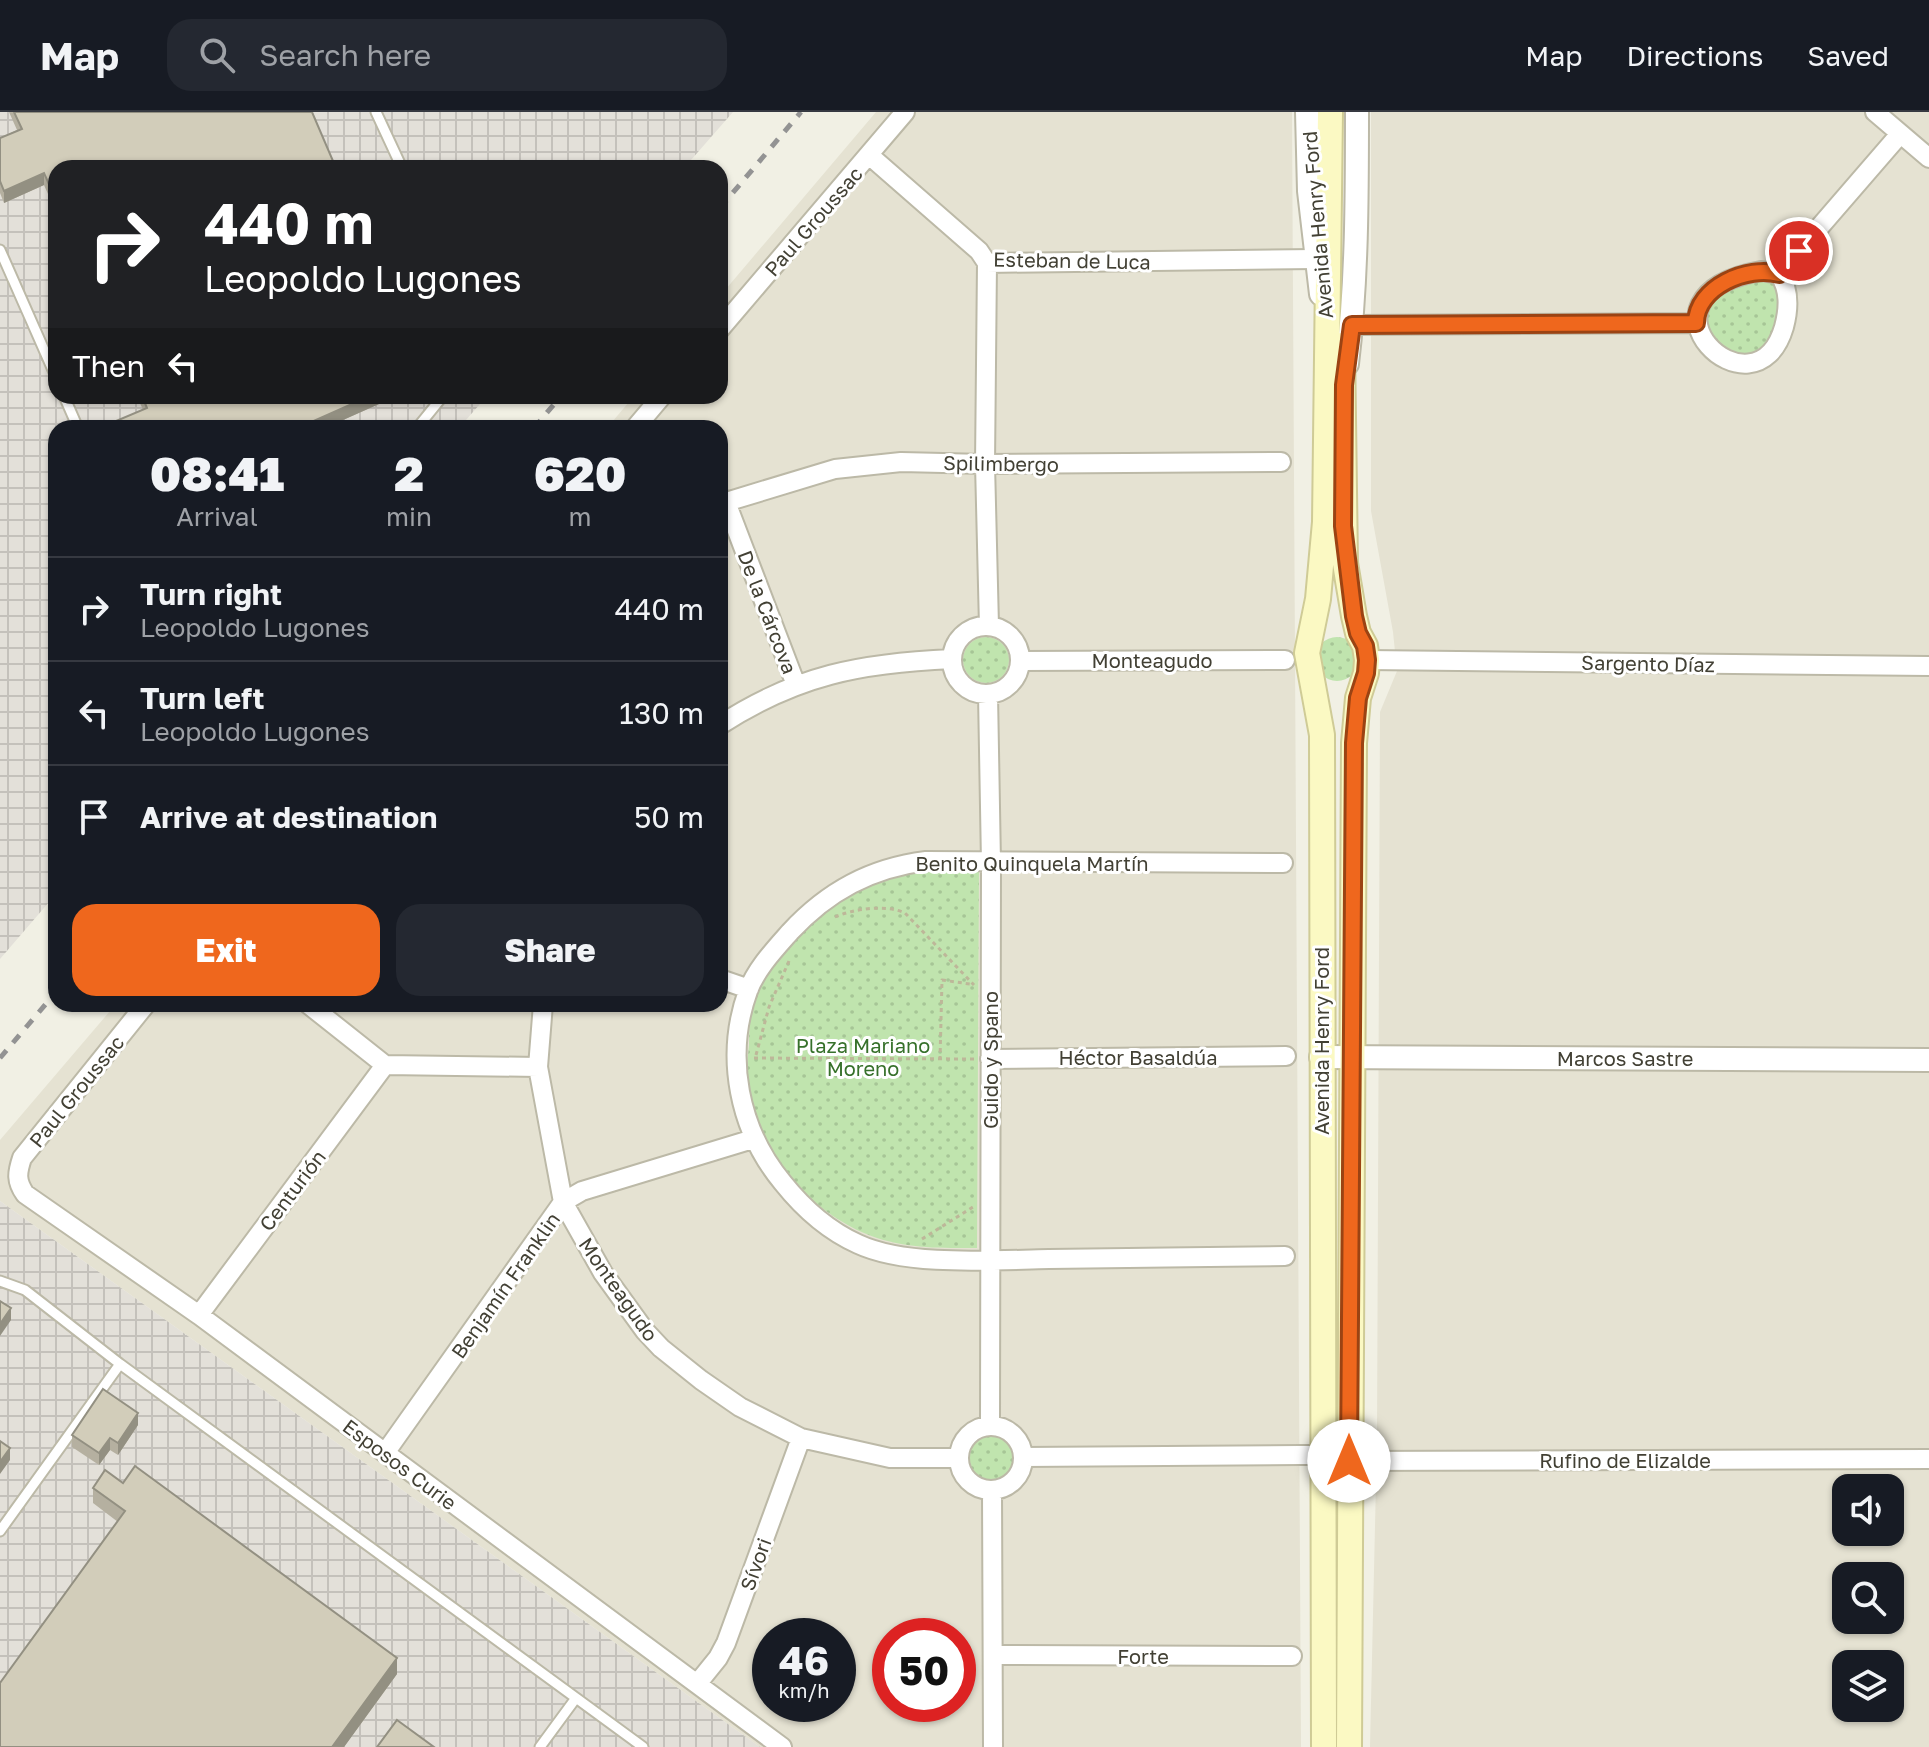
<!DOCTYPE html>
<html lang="en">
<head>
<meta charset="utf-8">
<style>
  :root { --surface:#171b24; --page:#242831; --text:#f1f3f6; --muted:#9ea1a6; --line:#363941; --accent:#ef671d }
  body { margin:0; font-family:"Golos Text",sans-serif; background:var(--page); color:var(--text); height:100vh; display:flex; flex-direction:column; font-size:30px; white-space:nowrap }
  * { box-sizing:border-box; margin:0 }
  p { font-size:26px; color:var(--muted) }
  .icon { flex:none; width:44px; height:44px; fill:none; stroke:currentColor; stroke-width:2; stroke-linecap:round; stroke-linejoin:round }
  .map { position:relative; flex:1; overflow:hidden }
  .side { position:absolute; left:48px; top:308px; width:680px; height:592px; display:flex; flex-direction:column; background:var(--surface); border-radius:24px; box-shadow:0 2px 6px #0004 }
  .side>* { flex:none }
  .banner { position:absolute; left:48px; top:48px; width:680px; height:244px; border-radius:24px; box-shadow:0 2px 6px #0004; background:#202124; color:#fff; overflow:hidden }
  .tools { position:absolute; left:1832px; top:1362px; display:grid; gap:16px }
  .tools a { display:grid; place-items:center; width:72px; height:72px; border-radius:16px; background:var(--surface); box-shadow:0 2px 6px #0004; font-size:40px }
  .speed { position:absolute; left:752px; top:1506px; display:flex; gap:16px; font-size:40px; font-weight:700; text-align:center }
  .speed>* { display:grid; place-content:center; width:104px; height:104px; border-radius:50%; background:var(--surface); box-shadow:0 2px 6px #0004; line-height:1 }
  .speed small { font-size:20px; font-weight:400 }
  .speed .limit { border:12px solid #d22; background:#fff; color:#111 }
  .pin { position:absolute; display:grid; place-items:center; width:68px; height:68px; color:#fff; margin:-34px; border:4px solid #fff; border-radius:50%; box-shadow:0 2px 8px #0007 }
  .me { position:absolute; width:88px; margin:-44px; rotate:0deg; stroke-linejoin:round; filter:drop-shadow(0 0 6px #0008) }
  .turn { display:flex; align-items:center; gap:28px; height:168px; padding:0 24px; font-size:36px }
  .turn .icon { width:104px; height:104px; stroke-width:2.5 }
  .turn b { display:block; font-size:56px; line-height:68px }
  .then { display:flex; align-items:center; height:76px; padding:0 24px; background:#0003; gap:16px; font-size:30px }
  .eta { display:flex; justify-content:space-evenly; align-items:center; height:136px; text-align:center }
  .eta b { font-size:48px; font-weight:800; line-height:56px }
  .button { display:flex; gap:16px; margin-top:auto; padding:16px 24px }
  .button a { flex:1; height:92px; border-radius:24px; background:var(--accent); color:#fff; font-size:32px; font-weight:800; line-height:92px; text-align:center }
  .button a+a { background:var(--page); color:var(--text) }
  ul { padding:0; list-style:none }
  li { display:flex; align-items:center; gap:24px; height:104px; padding:0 24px; border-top:2px solid var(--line) }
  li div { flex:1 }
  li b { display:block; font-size:30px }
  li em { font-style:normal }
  header { display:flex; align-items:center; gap:48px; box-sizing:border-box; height:112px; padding:0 40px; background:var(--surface); border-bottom:2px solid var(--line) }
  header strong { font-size:38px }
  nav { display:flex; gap:44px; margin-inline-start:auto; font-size:28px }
  .search { width:560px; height:72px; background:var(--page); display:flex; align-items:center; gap:20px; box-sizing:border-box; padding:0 28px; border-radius:24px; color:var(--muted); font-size:30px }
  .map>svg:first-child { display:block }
</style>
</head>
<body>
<header>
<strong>Map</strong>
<div class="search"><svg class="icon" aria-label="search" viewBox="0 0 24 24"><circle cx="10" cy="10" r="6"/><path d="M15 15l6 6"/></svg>Search here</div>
<nav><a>Map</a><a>Directions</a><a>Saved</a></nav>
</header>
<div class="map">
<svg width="1929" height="1635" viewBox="0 0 1929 1635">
  <defs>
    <pattern id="industrial-grid" width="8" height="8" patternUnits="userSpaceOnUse" patternTransform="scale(2)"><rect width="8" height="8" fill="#e3e0d9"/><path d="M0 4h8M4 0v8" fill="none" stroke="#c4c1bb"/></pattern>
    <pattern id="park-dots" width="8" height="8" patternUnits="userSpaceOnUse" patternTransform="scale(2)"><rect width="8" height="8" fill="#c0e4ae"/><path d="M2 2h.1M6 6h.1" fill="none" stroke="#a6c596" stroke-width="1.8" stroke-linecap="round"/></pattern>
  </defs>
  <rect width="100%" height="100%" fill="#f1f0e4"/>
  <!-- residential -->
  <path fill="#e5e2d2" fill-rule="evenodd" d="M876,0h416l9,1635h-541l-760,-546v-61l116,-136h604v-576h-113l27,-32h86v-100zM770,1524h68v68h-68zM890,1524h68v68h-68z
    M1371,0h558v1635h-559l7,-309 3,-726 17,-41 -4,-39 -22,-121zM1846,1376h44v44h-44zM1846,1464h44v44h-44zM1846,1552h44v44h-44z"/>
  <!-- industrial -->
  <path fill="url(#industrial-grid)" d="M0,0h733l-49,56h-628v228h431l-28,32h-403v466l-56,65z
    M0,1089l760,546h-760z"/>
  <!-- park -->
  <path fill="url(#park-dots)" d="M1765,168l10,3 7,12 -10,47 -16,14 -31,-4 -16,-18 -7,-18c20,-26 32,-32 63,-36z
    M963 548a23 23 0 1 1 46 0a23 23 0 1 1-46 0Z
    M1315 547a22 22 0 1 1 44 0a22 22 0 1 1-44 0Z
    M979,755l-2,381c-39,0 -76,1 -113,-15 -59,-26 -111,-86 -117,-152 -1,-12 1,-25 2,-36 0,-20 2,-41 10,-60 24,-53 77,-91 130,-113 17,-7 69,-4 90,-5z
    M969 1346a23 23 0 1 1 46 0a23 23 0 1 1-46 0Z"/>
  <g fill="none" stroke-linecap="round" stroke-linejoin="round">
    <!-- service casing -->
    <g stroke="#bcb9a7" stroke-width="13">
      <path id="service" d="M376,0l26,56
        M0,138l56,127
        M64,284l14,32
        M417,316l26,-32
        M0,1169l25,9 95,74 523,383
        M0,1419l120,-167
        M540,1635l36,-49"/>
    </g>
    <!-- minor casing -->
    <g stroke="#bcb9a7" stroke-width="22">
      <path id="minor" d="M1875,0l54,46
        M869,43l110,96 8,12 328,-4
        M987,151l-2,201 4,162
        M1761,159l18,3c11,16 10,34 5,53 -29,99 -165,-31 -23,-56z
        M1779,162l121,-140
        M1352,213l344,-2
        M720,217l185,-217
        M635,316l27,-32
        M720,385l6,5 70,183
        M726,390l109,-33 66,-7 84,2 296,-2
        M952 548a34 34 0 1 1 68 0a34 34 0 1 1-68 0Z
        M1367,548l562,6
        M1020,549l265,-1
        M988,582l3,169 -1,562
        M720,613c77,-50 141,-62 232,-66
        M1283,751l-357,-2c-55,7 -98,30 -136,71 -15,17 -34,37 -42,59 -24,66 -9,139 35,192 20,25 46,48 75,61 49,23 137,16 191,15 79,-1 157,-2 236,-3
        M720,867l29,10
        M146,892l-124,154c-5,15 -6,23 3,36l174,121 583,432
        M308,892l77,61 153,2
        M543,892l-5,63 25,135 40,71 42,58 16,17 40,32 39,27 61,31 89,20h69
        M990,947l296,-3
        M199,1203l186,-250
        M959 1346a32 32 0 1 1 64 0a32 32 0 1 1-64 0Z
        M385,1341l178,-251 19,-11 171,-52
        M1023,1345l277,-2h22l27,6 580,-2
        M992,1378l1,257
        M994,1543l298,1
        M697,1572l21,-26 8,-15 75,-205"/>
    </g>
    <!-- tertiary casing -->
    <g stroke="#bcb9a7" stroke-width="26">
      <path id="tertiary" d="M1307,0l2,79 12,103
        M1347,252c10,-84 10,-168 10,-252
        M1321,945l608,3"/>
    </g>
    <!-- secondary casing -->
    <g stroke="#cfcb96" stroke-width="28">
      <path id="secondary" d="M1342,233l3,218 9,53 4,17 7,13 2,14 -1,13 -8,25 -4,45 -5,1004
        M1324,1635l-2,-1012 -15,-82 11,-54 7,-77 5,-410"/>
    </g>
    <!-- path -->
    <path stroke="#bdb799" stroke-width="3" stroke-dasharray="4 4" stroke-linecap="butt" d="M835,805c18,-8 51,-13 70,-4l69,72
      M756,943l13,-48 20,-46
      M754,946l220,1
      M940,948l2,-80 28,4
      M922,1127l51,-32"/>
    <!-- service -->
    <use href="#service" stroke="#fff" stroke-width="9"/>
    <!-- minor -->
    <use href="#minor" stroke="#fff" stroke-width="18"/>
    <!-- tertiary -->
    <use href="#tertiary" stroke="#fff" stroke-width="22"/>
    <!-- secondary -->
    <use href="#secondary" stroke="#fbf9c3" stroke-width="24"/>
    <!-- rail -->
    <path stroke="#939393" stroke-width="5" stroke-dasharray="10 10" stroke-linecap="butt" d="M720,96l81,-96
      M534,316l27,-32
      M0,946l56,-66"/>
  </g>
  <!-- wall -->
  <path fill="#b5b0a0" d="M9,0h303l-256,56v44l-12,-27 -40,18 -4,-10v-55l17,-8z
    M137,284h260l-72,32h-209v-7l27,-11z
    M138,1313l-20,30 -8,-5 -11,15 -27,-18v-12z
    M93,1376l304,186 -53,73h-344l118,-225 -25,-19z"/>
  <!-- shaded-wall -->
  <path fill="#939082" d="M44,61v12l-40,18v-12z
    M370,284h27l-72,32h-27z
    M11,1196v12l-11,16v-12z
    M138,1301v12l-20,30v-12z
    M110,1326v12l-11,15v-12z
    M10,1336v12l-10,14v-12z
    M397,1546v16l-53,73h-12z"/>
  <!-- building -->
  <path fill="#d2cdba" stroke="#939082" stroke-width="2" d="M14,0h298l24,56h-280v32l-12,-27 -40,18 -4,-10v-43l22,-9z
    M142,284h228l-72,32h-179l-3,-7 31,-13z
    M0,1189l11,7 -11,16z
    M103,1277l35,24 -20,30 -8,-5 -11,15 -27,-18z
    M0,1329l10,7 -10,14z
    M135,1354l262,192 -65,89h-332v-64l125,-172 -32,-23 12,-18 18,13z
    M397,1608l37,27h-57z"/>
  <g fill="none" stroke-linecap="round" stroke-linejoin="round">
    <!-- route casing -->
    <g stroke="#9b4313" stroke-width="20">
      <path id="route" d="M1349,1349l5,-718 4,-45 8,-25 1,-13 -2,-14 -7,-13 -4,-17 -11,-90 1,-141 8,-60 344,-2c0,-36 52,-58 83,-49l20,-23"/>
    </g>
    <!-- route -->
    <use href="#route" stroke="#ef671d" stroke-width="14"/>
  </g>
  <g text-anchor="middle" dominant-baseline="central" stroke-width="6" stroke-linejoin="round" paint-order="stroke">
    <!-- street labels -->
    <g font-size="20" fill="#424034" stroke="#fff">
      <text transform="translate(813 109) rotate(-49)">Paul Groussac</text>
      <text transform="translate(1317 113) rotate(-95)">Avenida Henry Ford</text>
      <text transform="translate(1072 148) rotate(1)">Esteban de Luca</text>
      <text transform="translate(1001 351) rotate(1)">Spilimbergo</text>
      <text transform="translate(768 500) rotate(69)">De la Cárcova</text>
      <text x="1152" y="548">Monteagudo</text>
      <text transform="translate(1648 551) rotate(1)">Sargento Díaz</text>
      <text x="1032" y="751">Benito Quinquela Martín</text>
      <text transform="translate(1321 929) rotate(-90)">Avenida Henry Ford</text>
      <text x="1138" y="945">Héctor Basaldúa</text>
      <text x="1625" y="946">Marcos Sastre</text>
      <text transform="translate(990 948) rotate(-90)">Guido y Spano</text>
      <text transform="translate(76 979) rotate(-51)">Paul Groussac</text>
      <text transform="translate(292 1078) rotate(-53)">Centurión</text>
      <text transform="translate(505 1173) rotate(-55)">Benjamín Franklin</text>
      <text transform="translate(619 1177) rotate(55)">Monteagudo</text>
      <text x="1625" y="1348">Rufino de Elizalde</text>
      <text transform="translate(400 1352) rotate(37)">Esposos Curie</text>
      <text transform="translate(755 1452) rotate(-70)">Sívori</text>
      <text x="1143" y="1544">Forte</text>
    </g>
    <!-- park labels -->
    <g font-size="20" fill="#37712b" stroke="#fff">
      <text x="863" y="933">Plaza Mariano<tspan x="863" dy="23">Moreno</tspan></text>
    </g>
  </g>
</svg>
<div class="tools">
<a><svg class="icon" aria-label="sound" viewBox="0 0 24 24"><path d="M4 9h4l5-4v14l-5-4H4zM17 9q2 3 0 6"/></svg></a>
<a><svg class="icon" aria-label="search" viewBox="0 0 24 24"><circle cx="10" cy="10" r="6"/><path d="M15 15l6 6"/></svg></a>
<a><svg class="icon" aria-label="layers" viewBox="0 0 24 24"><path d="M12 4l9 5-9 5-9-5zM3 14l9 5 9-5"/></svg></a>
</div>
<div class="speed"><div>46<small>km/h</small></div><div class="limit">50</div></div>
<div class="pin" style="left:1799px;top:139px;background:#d93025"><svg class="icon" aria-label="arrive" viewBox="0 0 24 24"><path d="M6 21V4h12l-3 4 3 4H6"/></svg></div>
<svg class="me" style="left:1349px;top:1349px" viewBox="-20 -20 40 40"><circle r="19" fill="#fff"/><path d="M0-13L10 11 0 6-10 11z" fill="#ef671d"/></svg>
<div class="banner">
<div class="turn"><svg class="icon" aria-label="right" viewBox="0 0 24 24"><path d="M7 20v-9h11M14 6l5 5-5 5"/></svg><div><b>440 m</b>Leopoldo Lugones</div></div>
<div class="then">Then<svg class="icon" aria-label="left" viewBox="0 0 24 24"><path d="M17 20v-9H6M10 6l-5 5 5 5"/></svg></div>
</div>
<section class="side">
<div class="eta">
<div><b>08:41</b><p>Arrival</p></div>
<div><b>2</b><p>min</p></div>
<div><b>620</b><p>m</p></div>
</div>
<ul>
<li><svg class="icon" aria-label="right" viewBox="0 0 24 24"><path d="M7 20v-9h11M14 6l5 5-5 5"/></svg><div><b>Turn right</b><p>Leopoldo Lugones</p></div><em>440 m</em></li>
<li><svg class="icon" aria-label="left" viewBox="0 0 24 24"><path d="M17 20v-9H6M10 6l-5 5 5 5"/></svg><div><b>Turn left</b><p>Leopoldo Lugones</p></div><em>130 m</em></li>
<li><svg class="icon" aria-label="arrive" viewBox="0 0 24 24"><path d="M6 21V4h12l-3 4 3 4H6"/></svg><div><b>Arrive at destination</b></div><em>50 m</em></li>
</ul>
<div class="button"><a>Exit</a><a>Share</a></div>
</section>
</div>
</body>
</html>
